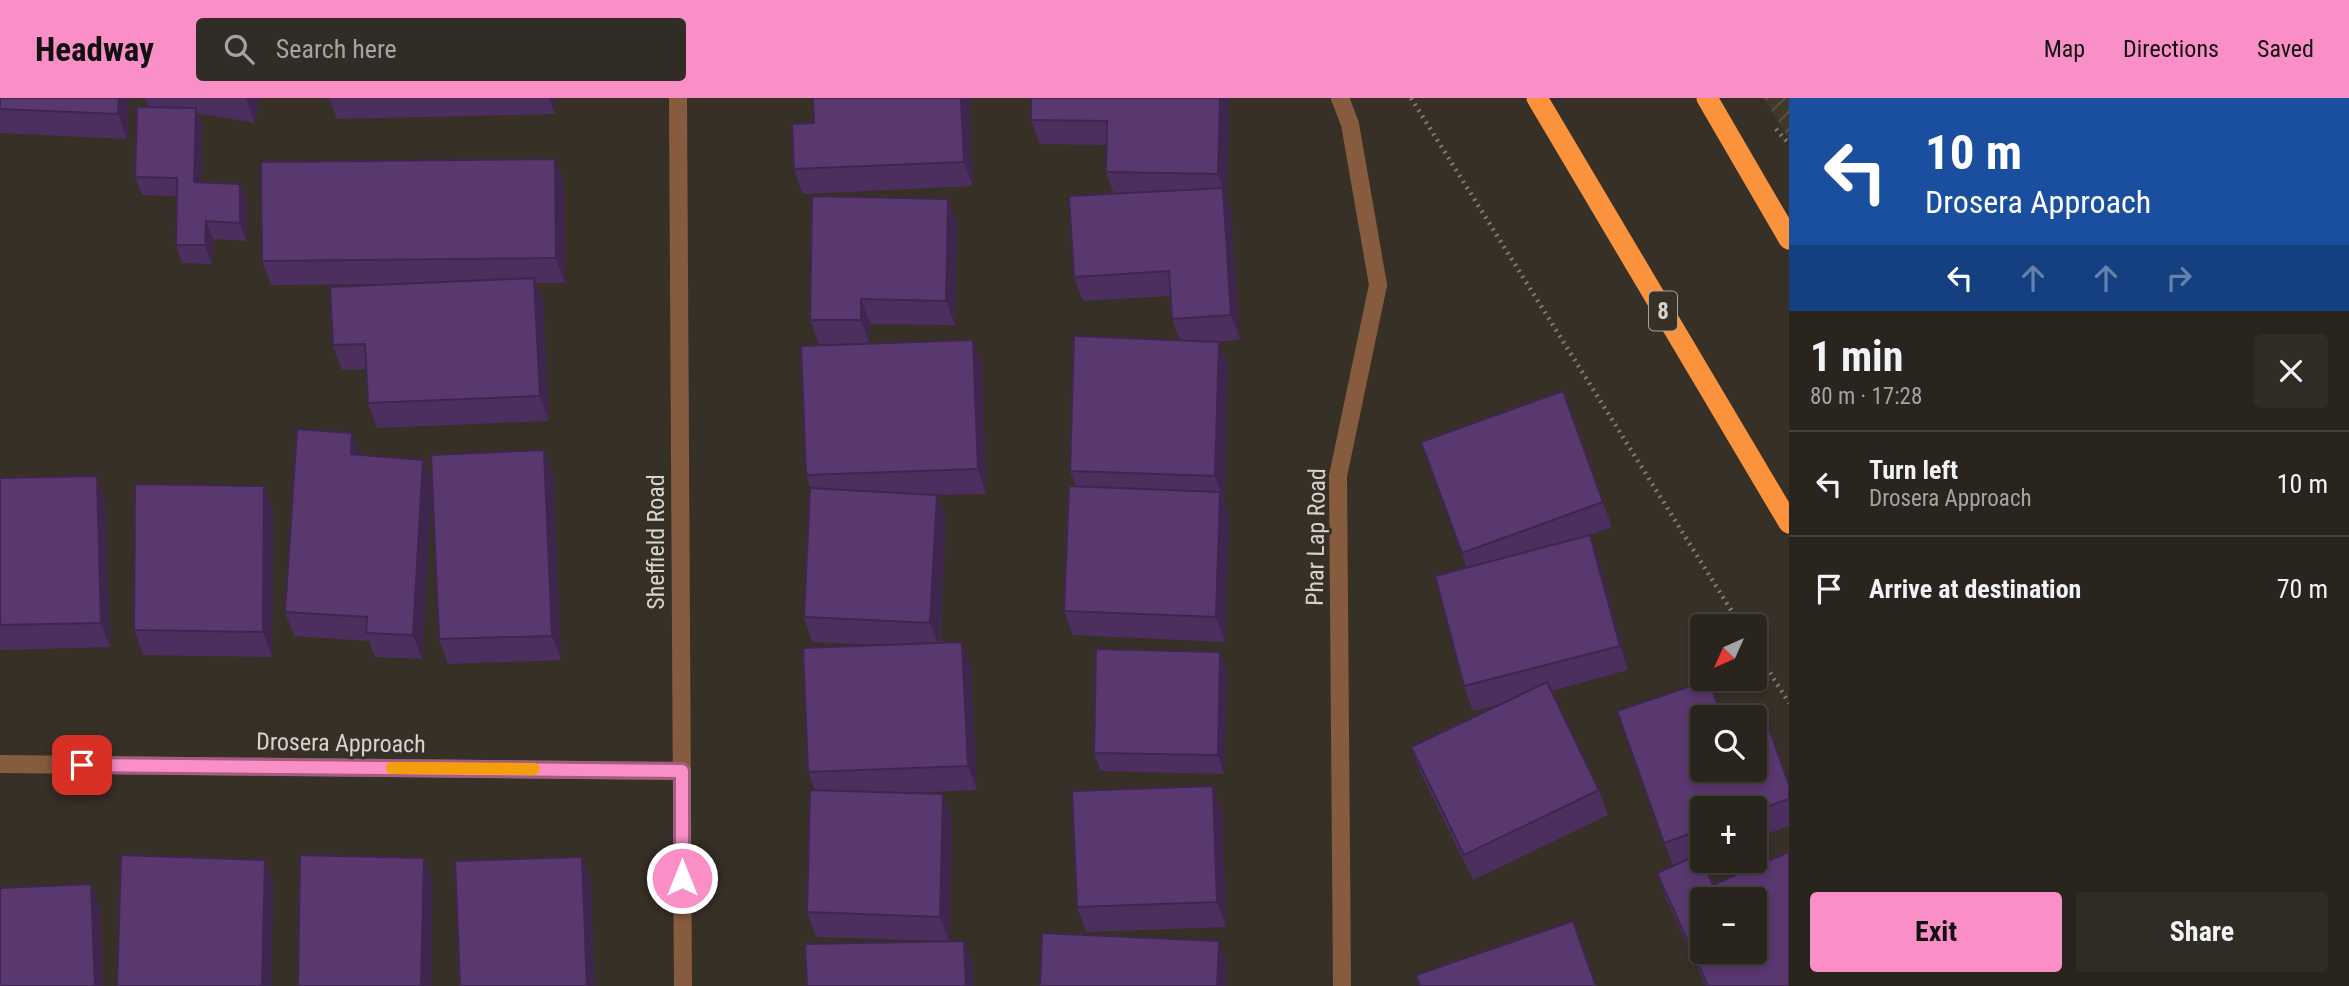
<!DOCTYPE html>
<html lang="en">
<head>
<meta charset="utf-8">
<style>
  :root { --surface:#29241d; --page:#312c26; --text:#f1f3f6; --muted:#a5a4a4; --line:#45413b; --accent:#fa8fc7 }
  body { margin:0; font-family:"Roboto Condensed",sans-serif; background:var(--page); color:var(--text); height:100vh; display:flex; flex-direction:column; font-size:26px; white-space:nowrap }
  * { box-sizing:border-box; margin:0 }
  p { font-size:23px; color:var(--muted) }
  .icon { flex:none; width:38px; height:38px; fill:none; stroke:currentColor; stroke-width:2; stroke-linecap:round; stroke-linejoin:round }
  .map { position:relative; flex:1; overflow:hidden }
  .sheet { display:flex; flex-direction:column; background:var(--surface); width:560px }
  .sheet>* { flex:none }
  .hud { background:#1a4fa0; color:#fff; overflow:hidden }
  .needle { width:46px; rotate:225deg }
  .controls { position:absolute; left:1690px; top:516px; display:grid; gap:14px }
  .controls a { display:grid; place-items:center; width:77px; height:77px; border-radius:7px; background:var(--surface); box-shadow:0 4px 10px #0003,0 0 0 2px var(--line); font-size:35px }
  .pin { position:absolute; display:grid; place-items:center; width:60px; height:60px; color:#fff; margin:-30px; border-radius:14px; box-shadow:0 4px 10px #0006 }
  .me { position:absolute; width:77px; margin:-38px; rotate:0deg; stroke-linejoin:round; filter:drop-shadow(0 0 5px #0008) }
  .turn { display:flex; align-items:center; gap:24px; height:147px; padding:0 21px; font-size:32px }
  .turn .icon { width:91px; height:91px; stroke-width:2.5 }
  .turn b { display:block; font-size:49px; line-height:60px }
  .lanes { display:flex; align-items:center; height:66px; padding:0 21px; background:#0003; justify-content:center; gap:35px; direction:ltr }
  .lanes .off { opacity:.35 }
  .round { display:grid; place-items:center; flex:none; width:74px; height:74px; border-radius:7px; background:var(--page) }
  .head { display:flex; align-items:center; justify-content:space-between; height:119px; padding:0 21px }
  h1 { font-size:42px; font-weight:700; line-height:52px }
  .action { display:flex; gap:14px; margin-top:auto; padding:14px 21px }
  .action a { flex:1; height:80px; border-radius:7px; background:var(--accent); color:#111; font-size:28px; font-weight:700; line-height:80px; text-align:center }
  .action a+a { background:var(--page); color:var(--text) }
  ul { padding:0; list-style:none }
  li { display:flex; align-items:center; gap:21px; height:105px; padding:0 21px; border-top:2px solid var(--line) }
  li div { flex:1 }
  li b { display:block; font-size:26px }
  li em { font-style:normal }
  header { display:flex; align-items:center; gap:42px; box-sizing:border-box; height:98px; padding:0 35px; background:var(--accent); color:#111 }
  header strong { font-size:33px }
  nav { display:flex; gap:38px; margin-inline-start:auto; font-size:24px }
  .search { width:490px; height:63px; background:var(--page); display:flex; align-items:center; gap:18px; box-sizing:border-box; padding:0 24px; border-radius:7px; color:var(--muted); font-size:26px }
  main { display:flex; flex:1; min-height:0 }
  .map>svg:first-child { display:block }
</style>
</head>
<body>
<header>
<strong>Headway</strong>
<div class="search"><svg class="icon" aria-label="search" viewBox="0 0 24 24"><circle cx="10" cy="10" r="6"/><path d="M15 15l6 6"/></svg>Search here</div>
<nav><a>Map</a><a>Directions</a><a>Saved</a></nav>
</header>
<main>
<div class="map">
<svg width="1789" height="888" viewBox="0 0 1789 888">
  <defs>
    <pattern id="industrial-furrows" width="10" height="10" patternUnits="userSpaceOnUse" patternTransform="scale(1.75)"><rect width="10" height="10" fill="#423829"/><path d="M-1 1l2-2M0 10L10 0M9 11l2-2" fill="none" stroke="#5d5447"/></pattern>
  </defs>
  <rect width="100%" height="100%" fill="#373027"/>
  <!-- industrial -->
  <path fill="url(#industrial-furrows)" d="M1764,0h25v41z"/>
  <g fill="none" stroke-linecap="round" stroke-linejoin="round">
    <!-- path -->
    <path stroke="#7f7a72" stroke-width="4.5" stroke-dasharray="2 5" stroke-linecap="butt" d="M1411,0l330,528
      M1776,31l13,15
      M1755,551l34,54"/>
    <!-- lane -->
    <path stroke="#875c3e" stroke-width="18" d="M1340,0l10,26 28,161"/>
    <!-- street -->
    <path stroke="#875c3e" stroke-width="18" d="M678,0l5,888
      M0,666l682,7
      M1342,888l-4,-510 40,-191"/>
    <!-- highway -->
    <path stroke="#fb933c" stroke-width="21" d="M1537,0l252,425
      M1707,0l82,141"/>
  </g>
  <!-- wall -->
  <path fill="#4d2f5f" d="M0,0h129l-2,41 -127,-6z
    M145,0h114l-4,25 -58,-10 5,14 -1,56 39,1 7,18 -1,39 -33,-2 -1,25 -30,-1 -6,-18v-49l-34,-1 -7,-18 28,-69 -16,-3z
    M329,0h226v16l-218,5z
    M969,0l4,88 -170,8 -9,-25 20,-46z
    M1229,0l-2,101 4,13 9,128 -29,2h8l9,24 -4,135h-1l6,16 -4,125 -152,-7 -9,-24 12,-125 -6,-15 110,-131 -8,-21 -2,-23 -87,5 -9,-24 40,-83 -8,-22v-27l-66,-1 -9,-24z
    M564,85l1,100h-29l7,19 6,119 -172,7 -9,-25 -2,-34 -24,1 -9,-25 44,-61 -106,1 -9,-24z
    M957,126l-2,101 -85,-1v19l112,21 4,130 -49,1 9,24 -6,124 31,24 6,123 -68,3 43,25 -3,123 -133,-4 -9,-25 8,-122 -7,-18 75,-127 -71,-3 -8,-25 7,-128 -5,-14 33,-130 -20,-1 -9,-24z
    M1563,293l49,136 -31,11 9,-3 9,25 29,110 -77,21 48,99 9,25 -135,65 -53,-109 -9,-24 90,-43 -28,7 -9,-25 3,-118 -46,-126z
    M544,352l9,25 8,185 -113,4 -9,-25 -7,-150 -10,170 -47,-2 -6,-16 -75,-5 -9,-24 75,-157 72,28z
    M0,380l105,23 5,146 -110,3z
    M273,412l-1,147 -129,-2 -9,-25z
    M1227,572l-3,104 -123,-3 -7,-18z
    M1617,613l86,7 86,66v42l-34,12v-30h-52v49l-2,1 12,27 76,101h-83l-40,-88 -9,-25 16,-7z
    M1222,713l4,116 -140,5 -9,-25z"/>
  <!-- shaded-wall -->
  <path fill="#3e264e" d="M119,0h10l-2,41 -9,-25z
    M246,0h13l-4,25z
    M549,0h6v16z
    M961,0h8l4,88 -9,-24z
    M1220,0h9l-2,101 -9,-25z
    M196,10l6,19 -1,74 -7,-19z
    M555,61l9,24 1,100 -9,-25z
    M240,86l7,18 -1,39 -6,-18z
    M1223,90l8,24 9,128 -9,-25z
    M948,101l9,25 -2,101 -9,-24z
    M206,123l7,18 -1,25 -7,-19z
    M534,180l9,24 6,119 -9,-25z
    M861,201l9,25v21l-9,-25z
    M973,242l9,24 4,130 -8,-25z
    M1219,244l9,24 -4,135 -9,-25z
    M352,335l9,25 -10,-4z
    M544,352l9,25 8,185 -9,-24z
    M423,362l9,24 -10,175 -9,-24z
    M97,378l8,25 5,146 -9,-24z
    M264,388l9,24 -1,147 -9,-25z
    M1220,394l9,25 -4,125 -9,-25z
    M937,397l9,24 -7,129 -9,-25z
    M1590,437l9,25 29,110 -8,-24z
    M962,544l9,25 6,123 -9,-24z
    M1220,554l7,18 -3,104 -6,-19z
    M1213,688l9,25 4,116 -9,-25z
    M943,696l9,24 -3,123 -9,-24z
    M582,759l9,24 4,105h-8z
    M424,760l9,24 -2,104h-10z
    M265,762l9,25 -3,101h-9z
    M91,786l9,25 3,77h-8z
    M964,843l9,24 1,21h-8z
    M1219,843l8,24v21h-10z"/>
  <!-- building -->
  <path fill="#59376f" stroke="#3e264e" stroke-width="2" fill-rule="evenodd" d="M0,0h119l-1,16 -118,-5z
    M813,0h148l3,64 -170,7 -2,-45 22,-1z
    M1031,0h189l-2,76 -112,-2 1,-51 -76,-1z
    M137,9l59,1 -2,74 46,2v39l-34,-2 -1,24h-29l1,-67 -42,-1z
    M555,61l1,99 -294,3 -1,-99z
    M1223,90l8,127 -59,4 -3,-48 -95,6 -5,-81z
    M812,98l136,3 -2,102 -85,-2v21h-51z
    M534,180l6,118 -172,7 -3,-59 -32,1 -3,-58z
    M1074,238l145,6 -4,134 -145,-5z
    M973,242l5,129 -172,6 -5,-129z
    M1563,293l40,111 -141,51 -41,-111z
    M297,331l55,4 -1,21 72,6 -10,175 -47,-2 1,-16 -82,-5z
    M544,352l8,186 -113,3 -8,-184z
    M97,378l4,147 -101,2v-147z
    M135,386l129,2 -1,146 -129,-2z
    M1069,388l151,6 -4,125 -152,-6z
    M810,390l127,7 -7,128 -126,-6z
    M1590,437l30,111 -156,40 -29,-110z
    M962,544l6,124 -160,6 -5,-124z
    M1096,551l124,3 -2,103 -124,-2z
    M1709,582l13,38h-19v52h52v-49l10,-4 24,68v14l-34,12v-3h-52v21l-39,14 -47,-132z
    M1547,584l52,108 -135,65 -53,-108z
    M1213,688l4,116 -140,5 -5,-116z
    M810,692l133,4 -3,123 -133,-5z
    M1789,754v134h-81l-51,-113 42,-19 14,31zM1703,802h52v52h-52z
    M121,757l144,5 -3,126h-145z
    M300,757l124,3 -3,128h-123z
    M582,759l5,129h-127l-5,-125z
    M91,786l4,102h-95v-98z
    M1573,823l23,65h-176l-4,-11z
    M1042,835l177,8 -2,45h-177z
    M964,843l2,45h-159l-2,-42z"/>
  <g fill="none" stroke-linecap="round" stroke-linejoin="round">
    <!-- route casing -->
    <g stroke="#a25d81" stroke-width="18">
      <path id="route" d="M82,667l600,6v107"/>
    </g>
    <!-- route -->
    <use href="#route" stroke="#fa8fc7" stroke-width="12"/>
    <!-- slow -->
    <path stroke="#f59e0b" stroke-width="12" d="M392,670l142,1"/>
  </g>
  <g text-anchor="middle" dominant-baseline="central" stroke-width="6" stroke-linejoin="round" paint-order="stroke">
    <!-- shield labels -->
    <rect fill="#373027" stroke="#a7a29b" stroke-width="2" x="1649" y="193.5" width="28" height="39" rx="5"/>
    <g font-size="23" font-weight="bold" fill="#d7d3cd">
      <text x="1663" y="213">8</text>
    </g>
    <!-- street labels -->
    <g font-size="24" fill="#d7d3cd" stroke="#373027">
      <text transform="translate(1316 439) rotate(-89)">Phar Lap Road</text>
      <text transform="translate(656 444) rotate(-90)">Sheffield Road</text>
      <text transform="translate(341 645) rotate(1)">Drosera Approach</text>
    </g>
  </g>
</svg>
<div class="controls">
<a><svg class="needle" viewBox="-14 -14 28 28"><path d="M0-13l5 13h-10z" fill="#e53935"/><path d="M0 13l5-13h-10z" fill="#a5a4a4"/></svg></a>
<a><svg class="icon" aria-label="search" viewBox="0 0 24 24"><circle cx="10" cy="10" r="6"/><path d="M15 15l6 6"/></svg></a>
<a>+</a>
<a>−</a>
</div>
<div class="pin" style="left:82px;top:667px;background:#d93025"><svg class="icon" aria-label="arrive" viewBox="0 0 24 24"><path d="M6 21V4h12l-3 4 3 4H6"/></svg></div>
<svg class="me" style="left:682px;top:780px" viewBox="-20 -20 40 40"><circle r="17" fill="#fa8fc7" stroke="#fff" stroke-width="3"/><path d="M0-11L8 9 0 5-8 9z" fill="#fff"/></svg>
</div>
<section class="sheet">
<div class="hud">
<div class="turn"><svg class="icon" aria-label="left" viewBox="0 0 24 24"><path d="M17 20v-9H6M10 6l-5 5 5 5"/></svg><div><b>10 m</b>Drosera Approach</div></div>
<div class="lanes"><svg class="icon" aria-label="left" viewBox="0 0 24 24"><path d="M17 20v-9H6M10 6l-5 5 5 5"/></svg><svg class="icon off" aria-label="ahead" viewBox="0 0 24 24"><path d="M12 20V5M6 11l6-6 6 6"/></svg><svg class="icon off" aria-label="ahead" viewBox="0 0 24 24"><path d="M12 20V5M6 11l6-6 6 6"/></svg><svg class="icon off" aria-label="right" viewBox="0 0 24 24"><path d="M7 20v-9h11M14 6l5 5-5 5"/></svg></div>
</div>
<div class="head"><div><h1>1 min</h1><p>80 m · 17:28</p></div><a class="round"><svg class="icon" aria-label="close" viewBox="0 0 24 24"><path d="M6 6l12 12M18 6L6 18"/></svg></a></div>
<ul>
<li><svg class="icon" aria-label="left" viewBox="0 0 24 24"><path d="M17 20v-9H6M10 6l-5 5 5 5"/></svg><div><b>Turn left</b><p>Drosera Approach</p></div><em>10 m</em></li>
<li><svg class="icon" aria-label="arrive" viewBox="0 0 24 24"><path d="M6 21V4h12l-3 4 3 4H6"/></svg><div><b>Arrive at destination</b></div><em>70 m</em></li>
</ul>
<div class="action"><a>Exit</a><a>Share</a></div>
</section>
</main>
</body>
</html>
